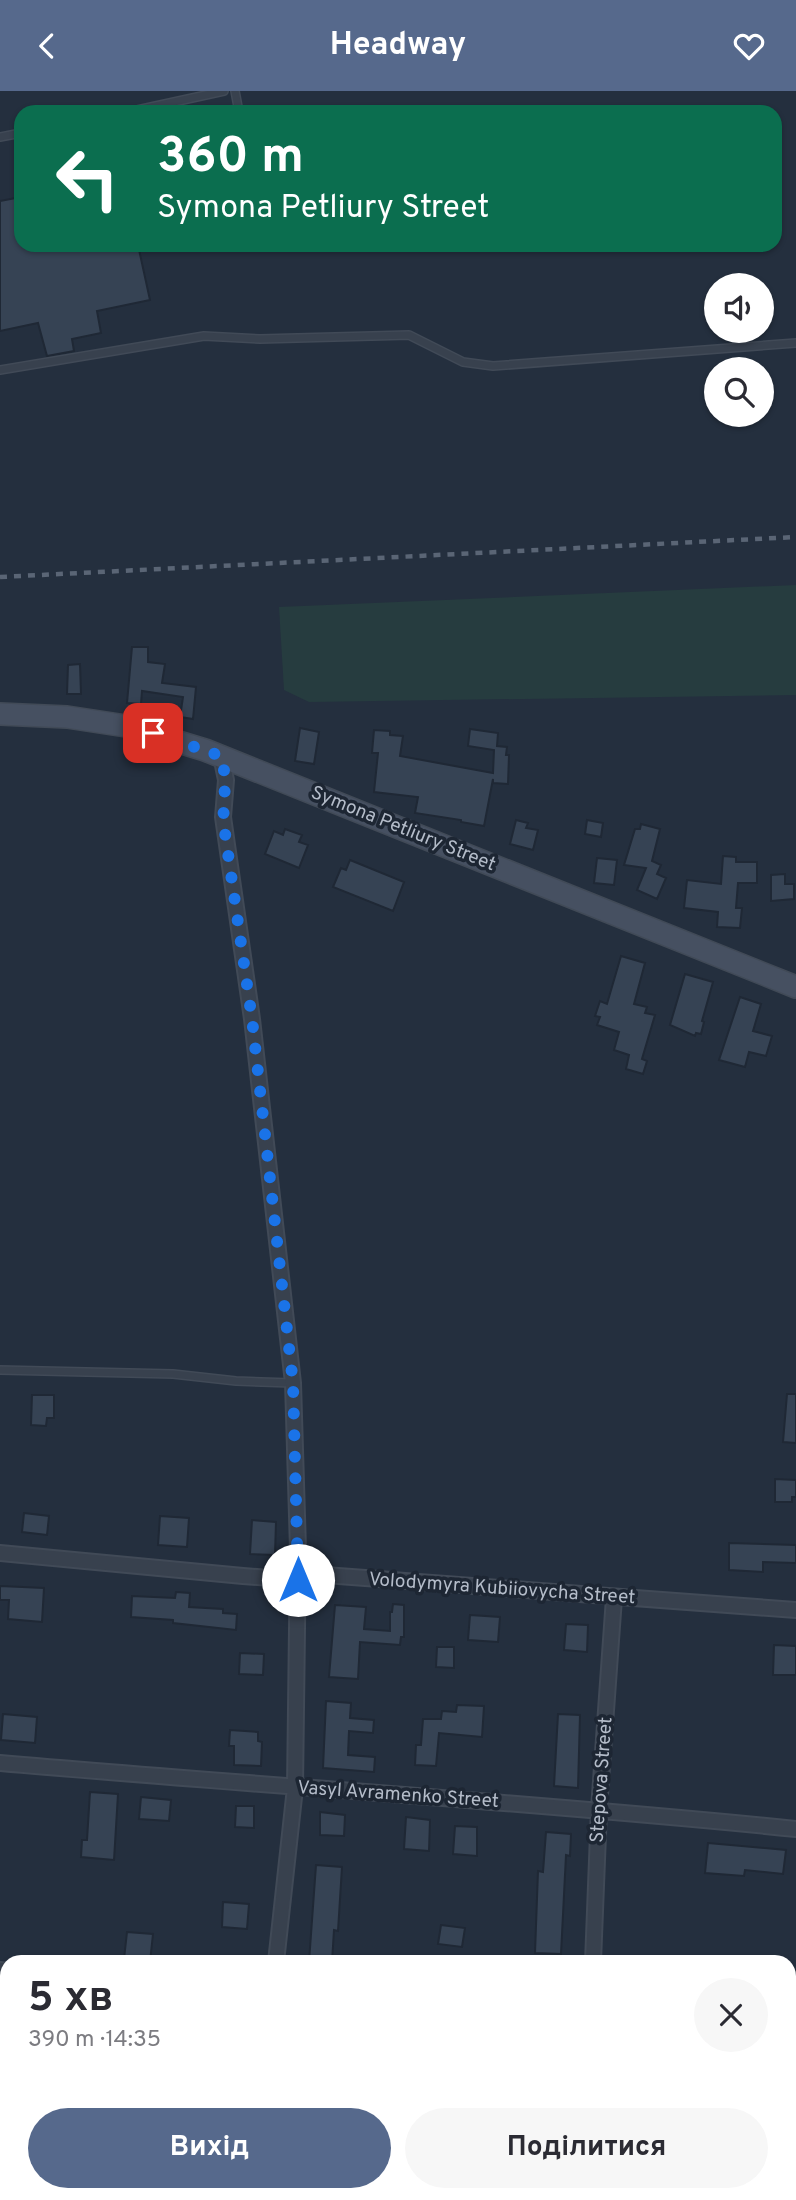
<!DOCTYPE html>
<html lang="uk">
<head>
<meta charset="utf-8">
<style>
  :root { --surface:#fff; --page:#f7f7f7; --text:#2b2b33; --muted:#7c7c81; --accent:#56698c }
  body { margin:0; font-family:Overpass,sans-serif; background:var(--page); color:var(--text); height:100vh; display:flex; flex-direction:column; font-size:26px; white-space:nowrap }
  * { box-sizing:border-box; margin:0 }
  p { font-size:23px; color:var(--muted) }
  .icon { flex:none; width:38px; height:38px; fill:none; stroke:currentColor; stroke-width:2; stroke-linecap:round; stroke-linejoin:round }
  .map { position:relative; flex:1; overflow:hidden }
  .drawer { position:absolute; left:0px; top:1864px; width:796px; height:247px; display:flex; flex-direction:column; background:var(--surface); border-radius:21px 21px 0 0; box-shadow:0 2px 5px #0004 }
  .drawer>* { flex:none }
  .hud { position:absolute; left:14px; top:14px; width:768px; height:147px; border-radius:21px; box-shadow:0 2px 5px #0004; background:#0b6e4f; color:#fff; overflow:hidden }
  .buttons { position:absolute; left:704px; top:182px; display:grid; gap:14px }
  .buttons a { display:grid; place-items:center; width:70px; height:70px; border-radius:50%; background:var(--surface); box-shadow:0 2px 5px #0004; font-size:35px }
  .pin { position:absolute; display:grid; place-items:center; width:60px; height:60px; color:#fff; margin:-30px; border-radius:14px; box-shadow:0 4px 10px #0006 }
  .me { position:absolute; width:77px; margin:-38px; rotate:0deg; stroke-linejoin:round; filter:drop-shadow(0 0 5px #0008) }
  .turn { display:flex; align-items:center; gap:24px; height:147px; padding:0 28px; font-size:32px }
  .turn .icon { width:91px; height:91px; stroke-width:2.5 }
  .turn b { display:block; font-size:49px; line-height:60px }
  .round { display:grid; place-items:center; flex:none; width:74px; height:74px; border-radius:37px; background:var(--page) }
  .headline { display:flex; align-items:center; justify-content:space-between; height:119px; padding:0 28px }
  h1 { font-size:42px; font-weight:700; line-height:52px }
  .primary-button { display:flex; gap:14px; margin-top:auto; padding:14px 28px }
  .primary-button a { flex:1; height:80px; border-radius:42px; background:var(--accent); color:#fff; font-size:28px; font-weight:700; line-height:80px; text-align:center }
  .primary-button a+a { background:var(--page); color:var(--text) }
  header { display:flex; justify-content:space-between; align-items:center; height:91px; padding:0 28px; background:var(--accent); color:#fff; font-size:32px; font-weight:700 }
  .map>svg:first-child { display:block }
</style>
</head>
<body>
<header><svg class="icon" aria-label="back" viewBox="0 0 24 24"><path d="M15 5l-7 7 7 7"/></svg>Headway<svg class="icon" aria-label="heart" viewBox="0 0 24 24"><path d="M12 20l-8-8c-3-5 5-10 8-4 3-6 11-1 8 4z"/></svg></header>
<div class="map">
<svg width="796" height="2109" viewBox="0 0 796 2109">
  <rect width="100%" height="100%" fill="#242f3e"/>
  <!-- green -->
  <path fill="#263c3f" d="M796,494v110l-487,7 -25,-12 -5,-83z"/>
  <!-- building -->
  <path fill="#364354" stroke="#1f2835" stroke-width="2" d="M21,106v48h117l12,55 -53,11 4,22 -29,6 2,12 -27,5 -9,-33 -38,8v-130z
    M132,556h16v15l17,2 -3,19 34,4 -3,32 -13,-2 3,-20 -41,-6 -1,13 -14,-1z
    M80,573l1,30h-14l1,-29z
    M300,637l19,4 -5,32 -19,-3z
    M470,638l28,4 -1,13 10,1 -1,8h3l-1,29 -15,-1v-4l-9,47 -23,-4v-2l-46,-7 3,-16 -44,-5 4,-39h-6l2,-23 16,1v4l13,1 -3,20 93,17 1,-23 -26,-4z
    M516,729l12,3 -2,5 12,2 -5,20 -23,-6z
    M587,729l16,3 -2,14 -16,-3z
    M641,733l19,5 -8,32 9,4 -4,9 9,4 -9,21 -20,-9 9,-22 -22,-3 11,-36h5z
    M285,738l17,6 -3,7 9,3 -9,23 -34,-14 9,-23 9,4z
    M723,765l13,1v5h21v21h-19l-2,25h6l-2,20 -23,-1 1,-15 -34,-4 3,-28 34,4z
    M597,767l20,2 -3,25 -20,-2z
    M350,769l54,22 -11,29 -60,-24 8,-19 5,2z
    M785,783v10h9v15l-23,2v-26z
    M621,865l24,7 -11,41 13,3 -2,6 10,2 -13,44 5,2 -4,13 -17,-5 3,-14 -15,-5 5,-18 -22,-7 3,-8 -5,-1 5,-15 7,3z
    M685,883l28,8 -11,39 2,1 -3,12 -5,-1 -1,3 -25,-11z
    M740,906l21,7 -8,27 19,5 -6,20 -17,-4 -4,15 -26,-7z
    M787,1303h9v49l-13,-1z
    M32,1304h22v23h-7l-1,8 -15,-1z
    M775,1388l21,1v17h-4v5h-17z
    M24,1422l25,3 -2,19 -25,-3z
    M160,1425l29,2 -2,29 -29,-2z
    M252,1429l24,2 -1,33 -25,-1z
    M729,1452l67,2v18l-33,-1v10l-34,-2z
    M0,1495l44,2 -2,34 -34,-3 1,-19h-9z
    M176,1501l14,1 -1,14 34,2v4l14,1 -1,16 -63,-7v-3l-42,-3 1,-21 43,2z
    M393,1513l11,1v32h-3l-1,8 -40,-3 -2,37 -29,-2 6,-72 31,2 -2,22 26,2v-19h2z
    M470,1524l30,2 -2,25 -30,-2z
    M566,1533l22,1 -1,27 -23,-2z
    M774,1554l22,1v29h-23z
    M437,1556h17v21l-18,-1z
    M240,1562l24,1 -1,21 -24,-1z
    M326,1610l25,2 -1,15 24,2 -1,13 -24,-2 -1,24 27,2 -1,15 -51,-4z
    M457,1614l27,1 -2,31 -43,-4 -3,33 -21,-1 1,-20h5l2,-26h18l1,-8 14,1z
    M3,1623l34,3 -2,26 -34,-3z
    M558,1623l22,1 -2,73 -24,-2z
    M230,1639l28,2v9l4,1 -1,24 -27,-1v-19h-5z
    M90,1701l28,2 -4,66 -33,-3 1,-17h5z
    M141,1706l30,3 -2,21 -30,-2z
    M236,1715h18v22l-19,-1z
    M320,1721l25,3 -1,21 -24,-1z
    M406,1726l24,3 -1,31 -25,-2z
    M455,1735l22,1v29l-24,-2z
    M546,1741l25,2 -1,22 -4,-1 -5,99 -26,-1 3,-82 5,1z
    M708,1752l78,7 -3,24 -38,-4 -1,6 -39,-3z
    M316,1774l26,2 -4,64 -4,-1 -2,32h-23z
    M223,1811l26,2 -2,25 -25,-2z
    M441,1834l24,3 -3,19 -24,-3z
    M127,1841l26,2 -3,28 -26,-3z"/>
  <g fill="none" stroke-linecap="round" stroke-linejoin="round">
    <!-- lane casing -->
    <g stroke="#414a57" stroke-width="10">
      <path id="lane" d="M235,0l4,21
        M128,21l96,-21
        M0,46l21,-4
        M0,279l204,-34 56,3 149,-4 54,27 30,4 303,-23
        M0,1279l173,4 63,7 56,2"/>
    </g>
    <!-- street casing -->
    <g stroke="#414a57" stroke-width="18">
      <path id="street" d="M221,665l5,24 -3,37 29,202 41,364 5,166 -3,239 -19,174
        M0,1462l243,23 27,2 28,-5 498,37
        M0,1672c265,23 531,39 796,66
        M593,1871l6,-153 15,-211
        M0,1879l7,1
        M254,2109v-5"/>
    </g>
    <!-- secondary casing -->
    <g stroke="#414a57" stroke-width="24">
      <path id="secondary" d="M0,623l67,3 59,9 79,24 591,237"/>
    </g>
    <!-- lane -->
    <use href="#lane" stroke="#38414e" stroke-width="7"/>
    <!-- street -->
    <use href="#street" stroke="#38414e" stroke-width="14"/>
    <!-- secondary -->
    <use href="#secondary" stroke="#465061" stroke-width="21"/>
    <!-- rail -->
    <path stroke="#5a6575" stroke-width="4.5" stroke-dasharray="7 7" stroke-linecap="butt" d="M0,486l796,-40"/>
  </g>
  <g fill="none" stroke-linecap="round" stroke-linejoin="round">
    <!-- route -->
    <path stroke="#1a73e8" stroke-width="12" stroke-dasharray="0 21.6" d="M153,642l68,23 5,24 -3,25 2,28 27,186 41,364 5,197"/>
  </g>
  <g text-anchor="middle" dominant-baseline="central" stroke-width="7" stroke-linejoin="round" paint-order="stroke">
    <!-- street labels -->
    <g font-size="19" fill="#b4bcc9" stroke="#1d2633">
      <text transform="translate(403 738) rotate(22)">Symona Petliury Street</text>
      <text transform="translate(502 1498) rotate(4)">Volodymyra Kubiiovycha Street</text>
      <text transform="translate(602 1689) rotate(-86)">Stepova Street</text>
      <text transform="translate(398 1704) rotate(4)">Vasyl Avramenko Street</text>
    </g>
  </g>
</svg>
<div class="buttons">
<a><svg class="icon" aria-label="sound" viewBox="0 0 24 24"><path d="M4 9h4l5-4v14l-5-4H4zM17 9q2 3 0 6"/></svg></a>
<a><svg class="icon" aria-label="search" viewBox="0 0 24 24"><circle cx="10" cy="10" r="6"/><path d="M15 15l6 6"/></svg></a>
</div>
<div class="pin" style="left:153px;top:642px;background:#d93025"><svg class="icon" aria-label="arrive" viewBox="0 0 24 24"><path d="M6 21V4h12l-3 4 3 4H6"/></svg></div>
<svg class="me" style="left:298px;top:1489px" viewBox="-20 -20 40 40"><circle r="19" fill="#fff"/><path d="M0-13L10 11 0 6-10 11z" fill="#1a73e8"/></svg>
<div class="hud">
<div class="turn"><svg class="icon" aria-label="left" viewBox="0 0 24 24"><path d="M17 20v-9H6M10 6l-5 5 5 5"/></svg><div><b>360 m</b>Symona Petliury Street</div></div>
</div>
<section class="drawer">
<div class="headline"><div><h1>5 хв</h1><p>390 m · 14:35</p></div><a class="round"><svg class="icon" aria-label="close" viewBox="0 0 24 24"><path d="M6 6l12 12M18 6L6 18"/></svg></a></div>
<div class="primary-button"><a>Вихід</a><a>Поділитися</a></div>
</section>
</div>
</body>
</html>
